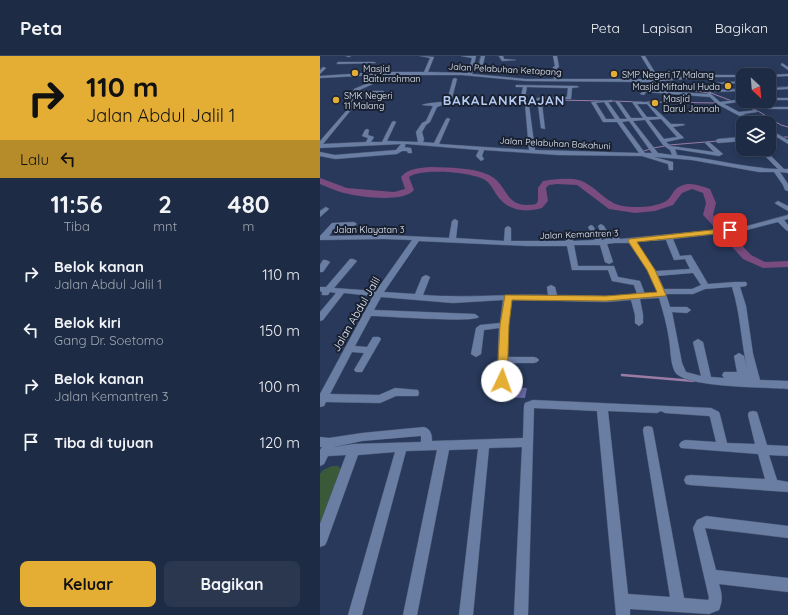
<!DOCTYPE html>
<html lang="id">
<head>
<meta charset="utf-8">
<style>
  :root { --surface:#1e2b44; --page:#2b374f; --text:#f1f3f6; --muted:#a1a7b2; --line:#3c475d; --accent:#e4ae35 }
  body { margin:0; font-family:Quicksand,sans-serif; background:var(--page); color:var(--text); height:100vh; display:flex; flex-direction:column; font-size:15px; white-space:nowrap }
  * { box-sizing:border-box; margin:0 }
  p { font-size:13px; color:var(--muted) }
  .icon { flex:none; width:22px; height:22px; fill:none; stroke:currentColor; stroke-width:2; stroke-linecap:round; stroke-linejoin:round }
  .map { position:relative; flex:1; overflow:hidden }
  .details { display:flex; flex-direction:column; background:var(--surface); width:320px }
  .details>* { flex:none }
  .hud { background:#e4ae35; color:#111; overflow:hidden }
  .needle { width:26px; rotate:154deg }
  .controls { position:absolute; left:416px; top:12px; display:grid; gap:8px }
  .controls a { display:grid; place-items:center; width:40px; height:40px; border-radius:8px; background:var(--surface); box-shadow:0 2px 6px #0003,0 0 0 1px var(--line); font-size:20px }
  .pin { position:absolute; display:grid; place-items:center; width:34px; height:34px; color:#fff; margin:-17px; border-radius:8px; box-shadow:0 2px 6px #0006 }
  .me { position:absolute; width:44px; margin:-22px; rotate:3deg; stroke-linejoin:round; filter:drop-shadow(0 0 3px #0008) }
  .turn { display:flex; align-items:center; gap:14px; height:84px; padding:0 20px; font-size:18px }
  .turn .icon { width:52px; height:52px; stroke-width:2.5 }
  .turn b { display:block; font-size:28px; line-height:34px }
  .then { display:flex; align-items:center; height:38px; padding:0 20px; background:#0003; gap:8px; font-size:15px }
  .eta { display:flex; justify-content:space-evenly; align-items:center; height:68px; text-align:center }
  .eta b { font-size:24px; font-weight:700; line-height:28px }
  .primary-button { display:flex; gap:8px; margin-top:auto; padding:8px 20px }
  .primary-button a { flex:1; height:46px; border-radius:8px; background:var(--accent); color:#111; font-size:16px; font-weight:700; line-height:46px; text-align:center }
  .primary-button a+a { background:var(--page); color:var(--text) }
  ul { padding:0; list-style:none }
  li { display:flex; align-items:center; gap:12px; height:56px; padding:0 20px }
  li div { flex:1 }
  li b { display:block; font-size:15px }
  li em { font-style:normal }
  header { display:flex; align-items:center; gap:24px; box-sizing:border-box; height:56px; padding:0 20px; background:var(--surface); border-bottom:1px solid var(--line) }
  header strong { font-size:19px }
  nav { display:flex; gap:22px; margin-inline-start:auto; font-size:14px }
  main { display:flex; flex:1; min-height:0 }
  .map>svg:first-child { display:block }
</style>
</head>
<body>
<header>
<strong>Peta</strong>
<nav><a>Peta</a><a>Lapisan</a><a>Bagikan</a></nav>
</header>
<main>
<section class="details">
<div class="hud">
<div class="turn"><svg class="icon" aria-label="right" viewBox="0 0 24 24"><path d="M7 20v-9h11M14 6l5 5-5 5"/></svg><div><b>110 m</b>Jalan Abdul Jalil 1</div></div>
<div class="then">Lalu<svg class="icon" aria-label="left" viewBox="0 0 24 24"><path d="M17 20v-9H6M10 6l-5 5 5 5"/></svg></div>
</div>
<div class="eta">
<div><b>11:56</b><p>Tiba</p></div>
<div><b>2</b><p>mnt</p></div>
<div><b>480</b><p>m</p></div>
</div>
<ul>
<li><svg class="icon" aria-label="right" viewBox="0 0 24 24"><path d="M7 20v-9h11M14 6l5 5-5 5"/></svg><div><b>Belok kanan</b><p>Jalan Abdul Jalil 1</p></div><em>110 m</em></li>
<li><svg class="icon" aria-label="left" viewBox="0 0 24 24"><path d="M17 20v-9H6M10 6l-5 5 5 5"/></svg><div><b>Belok kiri</b><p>Gang Dr. Soetomo</p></div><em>150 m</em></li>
<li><svg class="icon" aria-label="right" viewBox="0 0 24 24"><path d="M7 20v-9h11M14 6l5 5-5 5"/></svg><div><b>Belok kanan</b><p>Jalan Kemantren 3</p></div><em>100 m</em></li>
<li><svg class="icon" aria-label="arrive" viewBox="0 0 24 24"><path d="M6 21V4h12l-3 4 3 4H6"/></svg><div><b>Tiba di tujuan</b></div><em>120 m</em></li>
</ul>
<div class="primary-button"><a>Keluar</a><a>Bagikan</a></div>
</section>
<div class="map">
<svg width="468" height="559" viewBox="0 0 468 559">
  <rect width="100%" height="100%" fill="#28395b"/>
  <!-- green -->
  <path fill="#3a5938" d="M12,410h6l4,3 -22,60v-55l3,-4z"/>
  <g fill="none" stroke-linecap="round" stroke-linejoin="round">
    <!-- stream-far1 -->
    <path stroke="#9a7ca4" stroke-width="1" d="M349,25l13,7
      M370,34l19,3
      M391,37l47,18 23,14 7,2
      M291,45l31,1
      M188,46h29l18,-2 51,1
      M327,46l71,1
      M449,81h9
      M464,81h4
      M349,89l49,-4
      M333,92l12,-2
      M324,95l6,-2"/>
    <!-- stream -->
    <path stroke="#9a7ca4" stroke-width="2.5" d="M302,319l72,6"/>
    <!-- river -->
    <path fill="#794b7e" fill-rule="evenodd" d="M111,111c19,1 41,0 58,8 21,10 14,35 47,29l2,-3v-13l5,-7c10,-2 30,-4 39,0 22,11 25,27 54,26 9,0 22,-1 30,-6 4,-2 6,-8 10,-12 10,-9 23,-4 34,0l6,14 -3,12 38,40 14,7 23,-1v6l-25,1 -20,-9 -38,-42 -2,-2 3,-12 -3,-10 -11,-4 -10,4 -9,12 -18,6 -20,2 -26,-4 -32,-24 -20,-1 -8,1 -3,3 2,13 -6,7c-18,5 -35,3 -46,-14 -3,-5 -6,-11 -11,-14 -14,-8 -63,-12 -76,-3l5,13c-10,13 -55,7 -70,3 -8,-2 -16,-6 -24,-9v-6l27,10 47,4 11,-3 -4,-12c7,-9 19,-9 30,-10z"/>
  </g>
  <!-- building -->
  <path fill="#6767a4" d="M184,330l23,2 -2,10 -24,-1z"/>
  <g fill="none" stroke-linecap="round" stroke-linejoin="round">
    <!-- minor casing -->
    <g stroke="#485670" stroke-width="1">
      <path id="minor" d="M26,0h5l-2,1z
        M100,0l14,1 -6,15 40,1 4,-15 -11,-2h15l-4,18 54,5h28l-1,-12 2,-1 -2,-10h4l2,11 -2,1 1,11h97l-14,-23h4l14,23 50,-4h35l-1,2h-34l-58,5 -125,-1 -64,-6h-81l-8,9 -16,7h26l2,2h-29l-5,17 -28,34 43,-2 2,-4 -6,-2 3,-6 2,-1 2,1 -1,5 6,2 -3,5h11l10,-20 2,-1 2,1 -9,19 31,1 -2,-10 6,-9 4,-2 7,-15 -11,-1c7,-3 17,-2 25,-4l6,-22 2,-1 2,1 -6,23 -14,5 -7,15 -4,3 -4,7 2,7 -1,3 11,1 12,-24 2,-1 2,1 -11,25 90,6 -4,-46c4,-2 13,-2 17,0l3,25 -4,-1 -3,-23h-9l6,45 104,3 -22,-31h-14l-12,-20 21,-2v2h-4l12,17h7l-12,-18h4l12,17h12l-11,-16h16l23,22h12l2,1 -12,2 11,11 -18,4 5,4 43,6 -9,-9 3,-2 15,13 -4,2 -44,-7 2,6c34,3 67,13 101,14l-19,-19 5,-1 20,20h4v4l-8,-1 8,12v7l-3,-1 -2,-5 -9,-13h-15l-67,-12 -36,-3h-2l19,5v8h-4l-1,-6 -26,-8 -84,-1 -74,-5 -2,6 2,3 -3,2 -5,-5 3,-6 -72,-6h-3l2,1 -2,2 7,1 1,5h-4l-1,-2h-5l-5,3 -62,5 -15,-3v-4l15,3 61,-5 5,-6 -81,4v-7l27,-31 7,-21 17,-7 5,-7 -56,3v-2l60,-4h44l6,-14zM284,46l11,17h-9l-10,-16zM317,48h10l11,13h-11zM341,63l16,18 -13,2 -15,-19zM325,64l18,25 7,5 2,5 -14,-2 -25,-32zM309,65l23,32h-7l-23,-31z
        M161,0h4l-3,12 -2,1 -2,-1z
        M179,0h4l1,3 12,1 -14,1z
        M18,6h36l2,1 -39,1z
        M462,7l6,4v3l-7,-5z
        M3,11l3,1 -6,6v-4z
        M439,13l10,6 19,-1v2l-19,1v-2h-5l-6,-4z
        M423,25v2l-24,1 -2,-1z
        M196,29l61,1 2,1 -7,1 -1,11h-30l-9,4 -12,-2 3,-14h-7zM207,31l41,1 -1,9h-27l-6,3 -9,-1z
        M360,30l11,4 1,1 -2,1 -11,-4z
        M468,31v2l-19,1v-2z
        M423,33v2l-31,1 -1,2 9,8 23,-3v2h1l-20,3 15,8 18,-2v2l-14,2 9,4 15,-1h2v2l-13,2 3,2h-6l-36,-19 -7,-7 -64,-5 -2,3 -4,-1 5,-4 62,4 4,-4z
        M449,42h19v2h-19z
        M433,45h5l11,6h19v2h-20z
        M449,73l19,11v4l-19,-12z
        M423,81v4l-25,2 -3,-2 3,-2z
        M458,145l10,5v5l-12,-7 -1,-1z
        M6,151l3,2 -9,8v-6z
        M468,159v4l-4,1 4,5v6l-2,-1 -8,-8 -35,9 -70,8 7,17 11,-1 17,29 27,-2h11l1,2 -1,2 -6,1 6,19 7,48 7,26 28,1v8c-20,-2 -104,-1 -113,-17 -5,-10 -4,-22 -6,-33 -2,-14 -6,-28 -10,-41l-19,1 3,16v8l-4,3 -4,-3v-8l-4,-15 -25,2 -94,-2 -4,25v32h26l3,1 2,2 -2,2 -3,1h-27v18l-2,3h-6l-2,-3 2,-53 -15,2 -3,24 -5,3 -5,-3 5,-26 4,-3 20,-2 3,-23 -50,3 -72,-6 -7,13 101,4 4,3c-6,6 -93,-1 -108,-1l-16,30 12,1 6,-10h6l2,2 -19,33h-6l-2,-2 10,-17 -12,-1 -22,42 49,1 16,-7 23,2 1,3 -1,3h-22l-16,7 -54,-1 -2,4 -4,1v-13l53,-98 -29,-3 -21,27 -3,1v-9l16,-19 -6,-1 -2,3h-6v-3l-2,-1v-4h6l24,-28h3l4,2 -23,27 42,3 36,-51 -28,-1 -64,1v-4l12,-13 22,-1 3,2 -3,2h-18l-7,10 55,-1 65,3 3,-17 3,-2 3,2 -2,17 48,3 1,-13 3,-2 3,2v13h55l-2,-8 4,-2 4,2 1,8 22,-1 -7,-13 3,-2 2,1 9,14h2l-6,-14 3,-2 3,2 7,13h2l-4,-6 4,-2 2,1 5,7 123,-12zM346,184l8,20 11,-1 5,10 -34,2 -20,-29zM99,185l108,5h40l5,24h36l4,11 22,4 3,9 -31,2 -49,-1 -2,-8 -4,-2 -4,2 1,8c-42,-1 -84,3 -125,0l7,-18 -4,-2 -4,2 -7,17 -31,-2zM295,187h14l19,28 10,22 -13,1 -5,-13 -22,-4 -4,-11h-36l-4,-21h26l5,17 4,2 4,-2 -6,-18zM373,217l8,12 -9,4h-28l-6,-13zM412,231c9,28 9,57 16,85l-4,-16 -5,-3 -5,3 3,16h-13l-2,3 2,3 -13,-1 -8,-35 -5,-3 -5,3 8,34 -15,-4 -4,-9 -10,-51 15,1 4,-3 -4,-3h-17l-4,-13h27l12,-5z
        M3,204h3l4,2 -7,10h-3v-7z
        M213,344l178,8 8,4 1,3 7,28 28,1 -7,-29 1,-3 4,-1 4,1 10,33 21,1v10l-19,-1 8,25 11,2v10l-98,-7 -4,-1 -2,-4 2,-4 4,-1 75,4 -7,-25 -77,-6 -2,-3 2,-3 4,-2 31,2 -6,-25 -1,-1 -44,-3 -4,-2 -4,2 -49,-2 20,183 42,3 -27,-167 1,-3 4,-1 4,1 1,3 31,168 24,2 1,-2 -16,-70 4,-8 9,-4 82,10v12l-83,-10 11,42 72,8v14l-69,-8c3,10 4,16 0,26l-10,4 -79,-5v6h-14l-19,-204 -63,-3 -6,207h-14l8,-168 -33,1 -16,167h-14l19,-166 -29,1 -32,165h-14l34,-165 -31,1 -44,164h-14l47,-163 -37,3 -31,86 -2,4 -5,2v-23l26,-69 -18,1 -4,8 -4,2v-16l2,-3h-2v-10l9,1 33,-5 62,-6c7,2 8,8 8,14l91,-3 1,-32 1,-3zM101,380v6l-67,2 -20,3 28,-6z"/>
    </g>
    <!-- minor -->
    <use href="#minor" fill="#6a7ea4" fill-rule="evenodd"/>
  </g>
  <!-- route -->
  <path fill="#e4ae35" stroke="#947122" d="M410,172l3,1v3l-96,10 18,28 11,25 -1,1 -59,5 -94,-1 -3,25 -2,56 -1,3h-7l-2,-3 3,-56 5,-30 101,1 51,-4 -10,-22 -19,-29 1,-2z"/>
  <!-- markers -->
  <g fill="#e4ae35" stroke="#192131" stroke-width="1.5">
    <circle cx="35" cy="17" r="4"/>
    <circle cx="294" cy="18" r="4"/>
    <circle cx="408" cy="30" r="4"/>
    <circle cx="16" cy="44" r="4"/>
    <circle cx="335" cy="47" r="4"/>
  </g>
  <g text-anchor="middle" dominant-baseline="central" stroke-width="4" stroke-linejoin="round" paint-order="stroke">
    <!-- far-poi labels -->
    <g font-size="9" fill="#e7eefb" stroke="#192131" text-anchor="start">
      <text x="43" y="12">Masjid<tspan x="43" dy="10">Baiturrohman</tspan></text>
      <text x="302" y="18">SMP Negeri 17 Malang</text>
      <text x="400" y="30" text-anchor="end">Masjid Miftahul Huda</text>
      <text x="24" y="39">SMK Negeri<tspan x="24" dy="10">11 Malang</tspan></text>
      <text x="343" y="42">Masjid<tspan x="343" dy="10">Darul Jannah</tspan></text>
    </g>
    <!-- far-street labels -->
    <g font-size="9" fill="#e7eefb" stroke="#192131">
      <text transform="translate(185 13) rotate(3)">Jalan Pelabuhan Ketapang</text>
      <text transform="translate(235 87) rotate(3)">Jalan Pelabuhan Bakahuni</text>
      <text x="49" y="173">Jalan Klayatan 3</text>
      <text transform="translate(259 178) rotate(-2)">Jalan Kemantren 3</text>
    </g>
    <!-- street labels -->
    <g font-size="11" fill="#e7eefb" stroke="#192131">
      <text transform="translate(36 258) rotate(-60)">Jalan Abdul Jalil</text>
    </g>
    <!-- far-district labels -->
    <g font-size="13" font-weight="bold" letter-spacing="1" fill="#b5cbf4" stroke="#192131">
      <text x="184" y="44">BAKALANKRAJAN</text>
    </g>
  </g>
</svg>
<div class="controls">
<a><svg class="needle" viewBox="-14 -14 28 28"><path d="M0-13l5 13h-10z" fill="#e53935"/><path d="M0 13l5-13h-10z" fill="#a1a7b2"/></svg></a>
<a><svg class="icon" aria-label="layers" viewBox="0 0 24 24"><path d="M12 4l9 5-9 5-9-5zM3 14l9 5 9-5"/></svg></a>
</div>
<div class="pin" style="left:410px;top:174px;background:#d93025"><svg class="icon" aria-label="arrive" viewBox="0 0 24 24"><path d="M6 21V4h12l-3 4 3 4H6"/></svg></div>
<svg class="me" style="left:182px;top:325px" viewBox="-20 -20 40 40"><circle r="19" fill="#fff"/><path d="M0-13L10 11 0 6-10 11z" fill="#e4ae35"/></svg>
</div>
</main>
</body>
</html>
